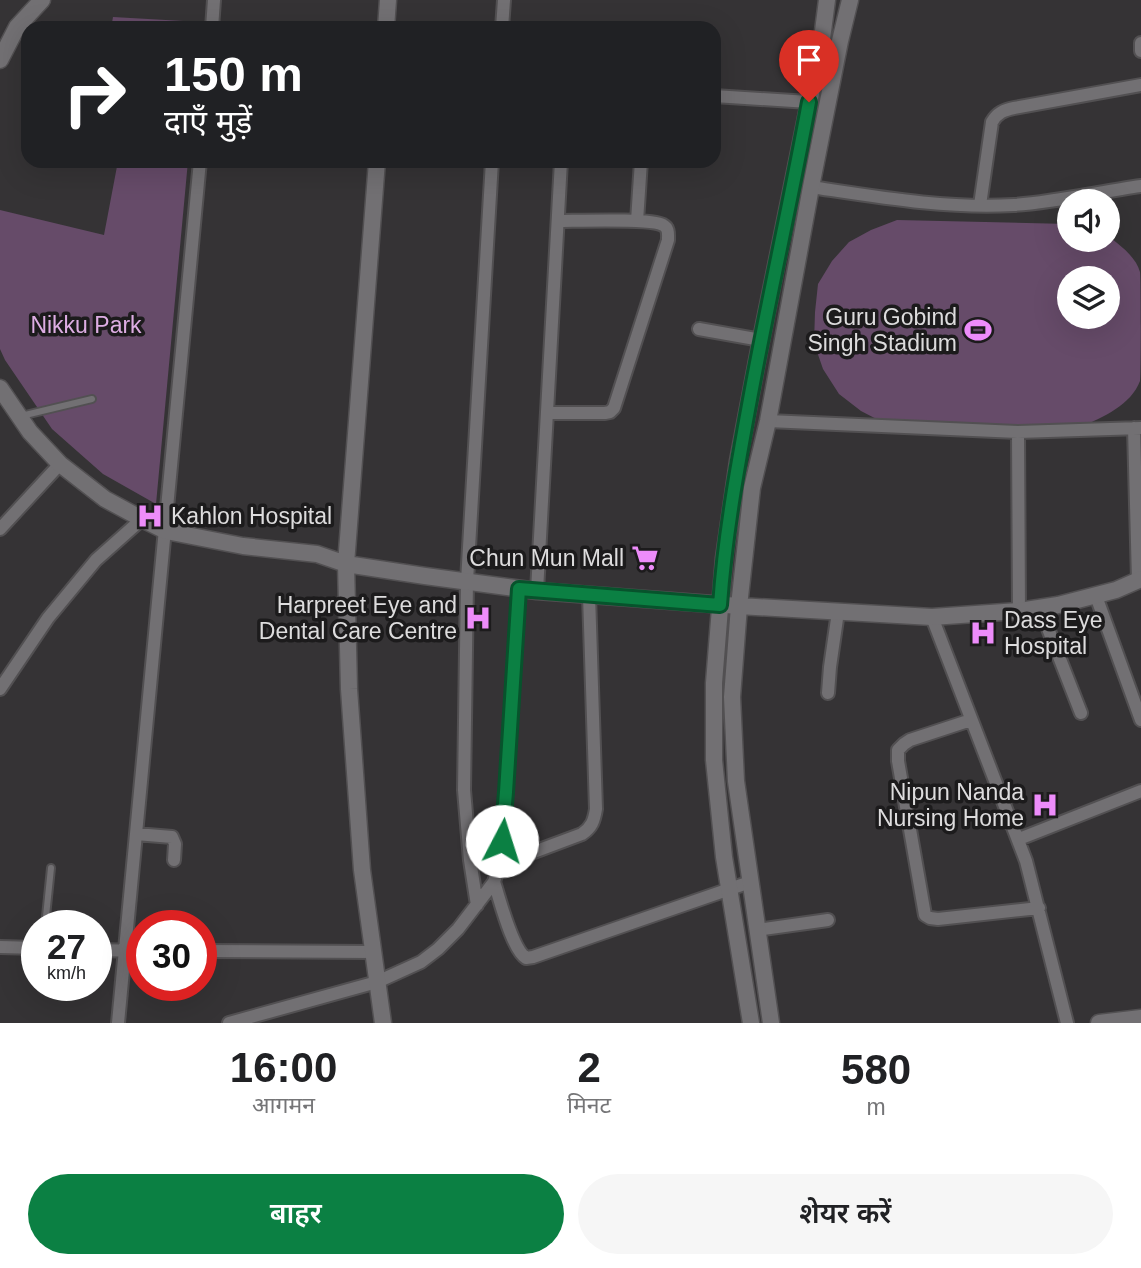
<!DOCTYPE html>
<html lang="hi">
<head>
<meta charset="utf-8">
<style>
  :root { --surface:#fff; --page:#f6f6f6; --text:#202124; --muted:#757577; --accent:#0b8043 }
  body { margin:0; font-family:Arial,"Noto Sans Devanagari",sans-serif; background:var(--page); color:var(--text); height:100vh; display:flex; flex-direction:column; font-size:26px; white-space:nowrap }
  * { box-sizing:border-box; margin:0 }
  p { font-size:23px; color:var(--muted) }
  .icon { flex:none; width:38px; height:38px; fill:none; stroke:currentColor; stroke-width:2; stroke-linecap:round; stroke-linejoin:round }
  .map { position:relative; height:1023px; overflow:hidden }
  .drawer { display:flex; flex-direction:column; background:var(--surface); flex:1 }
  .drawer>* { flex:none }
  .top-card { position:absolute; left:21px; top:21px; width:700px; height:147px; border-radius:21px; box-shadow:0 7px 28px #0002; background:#202124; color:#fff; overflow:hidden }
  .buttons { position:absolute; left:1057px; top:189px; display:grid; gap:14px }
  .buttons a { display:grid; place-items:center; width:63px; height:63px; border-radius:50%; background:var(--surface); box-shadow:0 7px 28px #0002; font-size:35px }
  .speed { position:absolute; left:21px; top:910px; display:flex; gap:14px; font-size:35px; font-weight:700; text-align:center }
  .speed>* { display:grid; place-content:center; width:91px; height:91px; border-radius:50%; background:var(--surface); box-shadow:0 7px 28px #0002; line-height:1 }
  .speed small { font-size:18px; font-weight:400 }
  .speed .limit { border:10px solid #d22; background:#fff; color:#111 }
  .pin { position:absolute; display:grid; place-items:center; width:60px; height:60px; color:#fff; margin:-72px -30px; border-radius:50% 50% 50% 0; rotate:-45deg; box-shadow:0 0 7px #0007 }
  .pin .icon { rotate:45deg }
  .me { position:absolute; width:77px; margin:-38px; rotate:5deg; stroke-linejoin:round; filter:drop-shadow(0 0 5px #0008) }
  .turn { display:flex; align-items:center; gap:24px; height:147px; padding:0 28px; font-size:32px }
  .turn .icon { width:91px; height:91px; stroke-width:2.5 }
  .turn b { display:block; font-size:49px; line-height:60px }
  .eta { display:flex; justify-content:space-evenly; align-items:center; height:119px; text-align:center }
  .eta b { font-size:42px; font-weight:600; line-height:49px }
  .action { display:flex; gap:14px; margin-top:auto; padding:14px 28px }
  .action a { flex:1; height:80px; border-radius:42px; background:var(--accent); color:#fff; font-size:28px; font-weight:600; line-height:80px; text-align:center }
  .action a+a { background:var(--page); color:var(--text) }
  .map>svg:first-child { display:block }
</style>
</head>
<body>
<div class="map">
<svg width="1141" height="1023" viewBox="0 0 1141 1023">
  <rect width="100%" height="100%" fill="#353335"/>
  <!-- green -->
  <path fill="#664b69" fill-rule="evenodd" d="M113,17l88,5v6h-90z
    M118,161h70l-32,343 -53,-30 -51,-45 -47,-69 -5,-11v-139l104,25z
    M897,220l172,4v16h39v-4c12,9 28,21 32,36 1,7 1,104 0,109 -9,24 -37,36 -59,46l-195,-3 -25,-13 -22,-17 -16,-25 -9,-26 1,-31 3,-28 14,-23 17,-19 22,-12zM1069,278h39v39h-39z"/>
  <g fill="none" stroke-linecap="round" stroke-linejoin="round">
    <!-- service casing -->
    <g stroke="#525052" stroke-width="10">
      <path id="service" d="M21,416l71,-17
        M45,926l6,-58"/>
    </g>
    <!-- minor casing -->
    <g stroke="#525052" stroke-width="16">
      <path id="minor" d="M212,28l2,-28
        M502,28l2,-28
        M1141,43v8
        M714,96l95,6
        M811,187c67,10 135,22 203,18 42,-3 85,-13 127,-19
        M980,205l12,-83c5,-9 12,-12 22,-14l127,-23
        M637,221l4,-60
        M699,329l62,11
        M547,413h58l5,-1 4,-4 54,-168c0,-6 1,-12 -5,-15 -12,-7 -87,-4 -105,-4
        M768,421l250,11 123,-4
        M1134,428l4,152
        M1018,432l1,179
        M0,529l60,-65
        M537,591l24,-430
        M1096,596l45,124
        M1040,608l41,105
        M932,617l94,244 41,162
        M0,689l48,-71 48,-58 46,-41
        M828,693l2,-26 8,-55
        M971,720l-61,20 -6,4 -6,6v11l27,154 5,3 8,1 101,-11
        M136,834l36,3 3,7 -1,16
        M1019,839l122,-48
        M499,865l83,-31c10,-7 12,-13 14,-25l-7,-214
        M494,882c6,18 18,67 32,76l7,-1 217,-75
        M477,905l-7,-45 -6,-70 3,-209 25,-420
        M757,930l71,-10
        M0,947l37,1
        M96,950l46,1
        M201,951l172,1
        M118,1023l82,-862
        M229,1023l148,-41 44,-20 17,-13 20,-20 36,-47 5,-17 7,-73 13,-203"/>
    </g>
    <!-- tertiary casing -->
    <g stroke="#525052" stroke-width="19">
      <path id="tertiary" d="M386,28l2,-28
        M0,60l17,-33 25,-27
        M377,161l-31,403 3,125 13,181 21,153
        M0,388l30,44 30,32 45,35 37,20 24,12 77,15 74,8 29,10 79,12 112,15 202,15 193,11 87,-6 39,-6 58,-15 25,-11
        M751,1023l-27,-166 -10,-97v-77l10,-125 14,-97 23,-121 61,-301 5,-39
        M771,1023l-35,-242 -4,-84 7,-91 13,-118 16,-67 43,-234 29,-146 10,-41
        M1099,1023l42,-5"/>
    </g>
    <!-- service -->
    <use href="#service" stroke="#727073" stroke-width="6"/>
    <!-- minor -->
    <use href="#minor" stroke="#727073" stroke-width="12"/>
    <!-- tertiary -->
    <use href="#tertiary" stroke="#727073" stroke-width="16"/>
  </g>
  <g fill="none" stroke-linecap="round" stroke-linejoin="round">
    <!-- route casing -->
    <g stroke="#07532c" stroke-width="18">
      <path id="route" d="M502,841l4,-49 13,-203 201,16c5,-71 18,-141 31,-211 18,-97 40,-194 58,-292"/>
    </g>
    <!-- route -->
    <use href="#route" stroke="#0b8043" stroke-width="12"/>
  </g>
  <!-- icons -->
  <defs>
    <g id="stadium-bare" transform="scale(2.1)"><path d="M0-5a6.5 5 0 1 0 0 10a6.5 5 0 1 0 0-10ZM-3.5-1.8h7v3.6h-7Z" fill="#ed8cfa" stroke="#1c1b1c" stroke-width="2.5" paint-order="stroke"/></g>
    <g id="hospital-bare" transform="scale(2.1)"><path d="M-5-5h3v3.5h4V-5h3V5h-3V1.5h-4V5h-3Z" fill="#ed8cfa" stroke="#1c1b1c" stroke-width="2.5" paint-order="stroke"/></g>
    <g id="supermarket-bare" transform="scale(2.1)"><path d="M-6-5.5h2.5l.6 2H6L4.5 2H-2.5L-4.4-4H-6ZM-1.5 3.2a1.3 1.3 0 1 0 .1 0ZM3 3.2a1.3 1.3 0 1 0 .1 0Z" fill="#ed8cfa" stroke="#1c1b1c" stroke-width="2.5" paint-order="stroke"/></g>
  </defs>
  <g fill-rule="evenodd">
    <use href="#stadium-bare" x="978" y="330"/>
    <use href="#hospital-bare" x="150" y="516"/>
    <use href="#supermarket-bare" x="645" y="558"/>
    <use href="#hospital-bare" x="478" y="618"/>
    <use href="#hospital-bare" x="983" y="633"/>
    <use href="#hospital-bare" x="1045" y="805"/>
  </g>
  <g text-anchor="middle" dominant-baseline="central" stroke-width="7" stroke-linejoin="round" paint-order="stroke">
    <!-- poi labels -->
    <g font-size="23" fill="#dddcdd" stroke="#1c1b1c" text-anchor="end">
      <text x="957" y="317">Guru Gobind<tspan x="957" dy="26">Singh Stadium</tspan></text>
      <text x="171" y="516" text-anchor="start">Kahlon Hospital</text>
      <text x="624" y="558">Chun Mun Mall</text>
      <text x="457" y="605">Harpreet Eye and<tspan x="457" dy="26">Dental Care Centre</tspan></text>
      <text x="1004" y="620" text-anchor="start">Dass Eye<tspan x="1004" dy="26">Hospital</tspan></text>
      <text x="1024" y="792">Nipun Nanda<tspan x="1024" dy="26">Nursing Home</tspan></text>
    </g>
    <!-- park labels -->
    <g font-size="23" fill="#ddade3" stroke="#1c1b1c">
      <text x="86" y="325">Nikku Park</text>
    </g>
  </g>
</svg>
<div class="buttons">
<a><svg class="icon" aria-label="sound" viewBox="0 0 24 24"><path d="M4 9h4l5-4v14l-5-4H4zM17 9q2 3 0 6"/></svg></a>
<a><svg class="icon" aria-label="layers" viewBox="0 0 24 24"><path d="M12 4l9 5-9 5-9-5zM3 14l9 5 9-5"/></svg></a>
</div>
<div class="speed"><div>27<small>km/h</small></div><div class="limit">30</div></div>
<div class="pin" style="left:809px;top:102px;background:#d93025"><svg class="icon" aria-label="arrive" viewBox="0 0 24 24"><path d="M6 21V4h12l-3 4 3 4H6"/></svg></div>
<svg class="me" style="left:502px;top:841px" viewBox="-20 -20 40 40"><circle r="19" fill="#fff"/><path d="M0-13L10 11 0 6-10 11z" fill="#0b8043"/></svg>
<div class="top-card">
<div class="turn"><svg class="icon" aria-label="right" viewBox="0 0 24 24"><path d="M7 20v-9h11M14 6l5 5-5 5"/></svg><div><b>150 m</b>दाएँ मुड़ें</div></div>
</div>
</div>
<section class="drawer">
<div class="eta">
<div><b>16:00</b><p>आगमन</p></div>
<div><b>2</b><p>मिनट</p></div>
<div><b>580</b><p>m</p></div>
</div>
<div class="action"><a>बाहर</a><a>शेयर करें</a></div>
</section>
</body>
</html>
